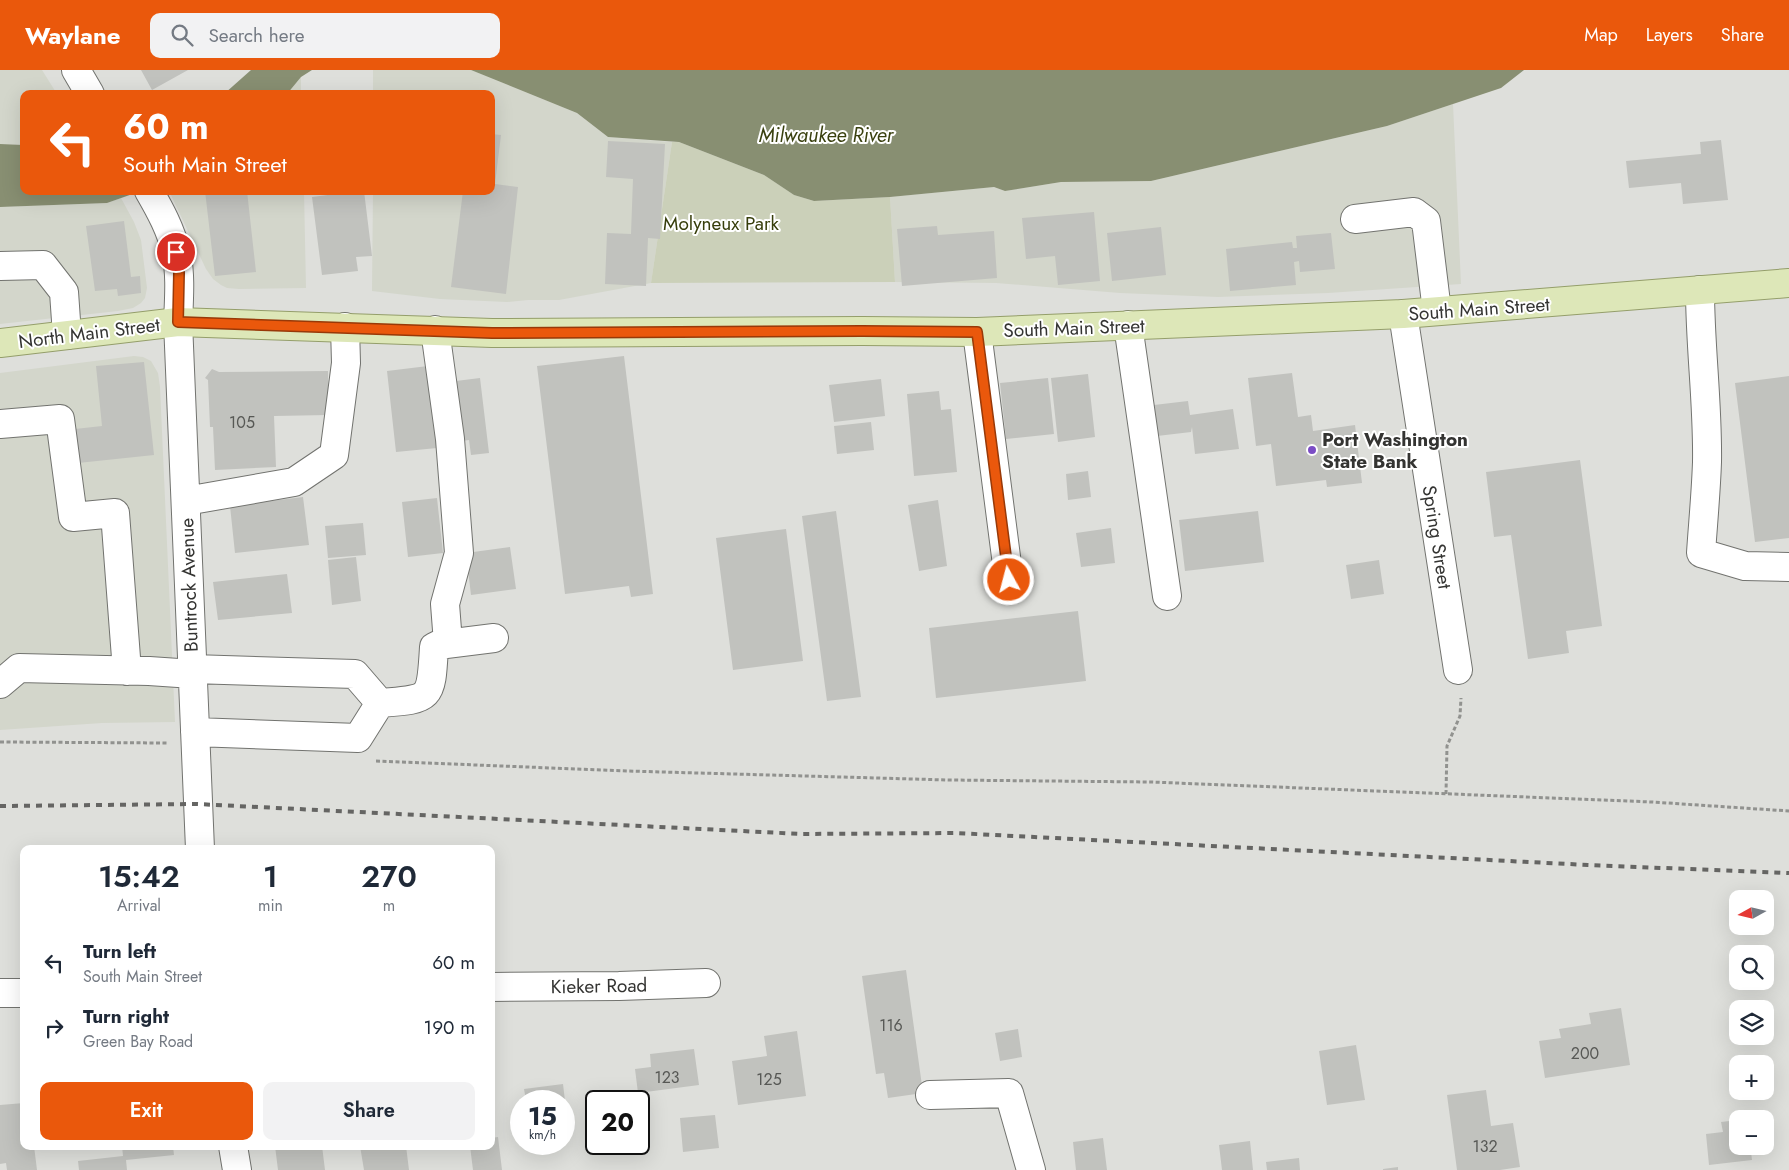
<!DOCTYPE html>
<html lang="en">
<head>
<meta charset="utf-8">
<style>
  :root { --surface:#fff; --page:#f2f2f3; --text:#1f2937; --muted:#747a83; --accent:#ea580c }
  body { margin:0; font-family:Jost,sans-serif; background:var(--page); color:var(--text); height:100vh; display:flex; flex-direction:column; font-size:19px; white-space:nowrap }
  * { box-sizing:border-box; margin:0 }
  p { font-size:16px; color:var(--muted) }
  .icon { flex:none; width:28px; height:28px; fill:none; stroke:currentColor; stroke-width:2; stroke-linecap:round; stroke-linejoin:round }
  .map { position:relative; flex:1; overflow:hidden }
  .details { position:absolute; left:20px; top:775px; width:475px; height:305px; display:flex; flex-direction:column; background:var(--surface); border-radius:10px; box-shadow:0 5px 20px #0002 }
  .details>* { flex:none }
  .hud { position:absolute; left:20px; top:20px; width:475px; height:105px; border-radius:10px; box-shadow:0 5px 20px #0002; background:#ea580c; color:#fff; overflow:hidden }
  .needle { width:32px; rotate:262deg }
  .buttons { position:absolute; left:1729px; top:820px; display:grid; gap:10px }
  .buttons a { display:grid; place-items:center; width:45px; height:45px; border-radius:10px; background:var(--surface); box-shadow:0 5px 20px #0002; font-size:25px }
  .speed { position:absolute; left:510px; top:1020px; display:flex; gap:10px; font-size:25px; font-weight:700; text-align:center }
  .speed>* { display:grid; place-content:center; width:65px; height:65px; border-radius:50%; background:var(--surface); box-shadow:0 5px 20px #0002; line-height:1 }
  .speed small { font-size:12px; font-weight:400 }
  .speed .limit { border:2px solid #111; border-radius:8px; background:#fff; color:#111 }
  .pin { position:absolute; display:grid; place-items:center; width:42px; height:42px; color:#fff; margin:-21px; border:2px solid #fff; border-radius:50%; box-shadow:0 1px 5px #0007 }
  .me { position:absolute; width:55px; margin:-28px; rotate:353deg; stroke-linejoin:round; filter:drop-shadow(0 0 4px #0008) }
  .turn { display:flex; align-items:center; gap:18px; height:105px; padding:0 20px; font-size:22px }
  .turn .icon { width:65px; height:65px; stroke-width:2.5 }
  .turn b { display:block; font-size:35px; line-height:42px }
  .eta { display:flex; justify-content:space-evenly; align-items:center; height:85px; text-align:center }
  .eta b { font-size:30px; font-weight:600; line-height:35px }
  .primary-button { display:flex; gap:10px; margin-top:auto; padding:10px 20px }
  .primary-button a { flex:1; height:58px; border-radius:10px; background:var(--accent); color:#fff; font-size:20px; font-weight:600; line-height:58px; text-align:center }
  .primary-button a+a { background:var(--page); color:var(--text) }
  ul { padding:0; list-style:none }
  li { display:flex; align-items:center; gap:15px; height:65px; padding:0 20px }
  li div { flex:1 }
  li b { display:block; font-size:19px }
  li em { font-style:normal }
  header { display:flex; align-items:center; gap:30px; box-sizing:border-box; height:70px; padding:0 25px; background:var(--accent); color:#fff }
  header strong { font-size:24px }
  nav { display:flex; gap:28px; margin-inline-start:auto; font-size:18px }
  .search { width:350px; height:45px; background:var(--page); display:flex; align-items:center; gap:12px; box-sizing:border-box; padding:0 18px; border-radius:10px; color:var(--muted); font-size:19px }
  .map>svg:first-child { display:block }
</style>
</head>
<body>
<header>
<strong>Waylane</strong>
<div class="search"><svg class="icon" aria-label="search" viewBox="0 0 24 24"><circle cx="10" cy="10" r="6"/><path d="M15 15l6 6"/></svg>Search here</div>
<nav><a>Map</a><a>Layers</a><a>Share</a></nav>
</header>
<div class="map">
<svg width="1789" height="1100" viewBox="0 0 1789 1100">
  <rect width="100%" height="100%" fill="#dedfdb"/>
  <!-- built -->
  <path fill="#d3d6cb" d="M0,0h42l15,24h-33v51l-24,-1z
    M373,0h98l106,43 31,24 64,5 -21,141 -92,17h-31l-21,2 -67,-3 -68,-8 1,-100h118v-97h-118z
    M301,7v17h-14z
    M1453,34l8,180 -133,9 -110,4 -98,-4 -124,-10 -101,-1 -5,-85 104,-10 11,4 56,-9 90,-1 236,-55z
    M169,121h135l2,97 -67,1 -12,-1 -6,-3 -8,-6 -7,-10z
    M121,128l13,24 7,18 6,48 -2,10 -4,5 -8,5 -15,3 -118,13v-117l107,-4z
    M134,286l9,1 8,4 7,12 2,14 15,335 -73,1 -102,7v-357z"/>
  <!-- green -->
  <path fill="#cbd0b9" d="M672,72h7l85,33 30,20 20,6 76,-4 5,85 -244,1z"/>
  <!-- water -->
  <path fill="#888f72" d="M251,0h61l-11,7 -14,17h-63z
    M471,0h1053l-23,18 -114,38 -236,55 -90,1 -56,9 -11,-4 -104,10 -76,4 -20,-6 -30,-20 -85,-33 -71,-5 -31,-24z
    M0,74l24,1v46h117l-34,12 -107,4z"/>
  <!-- building -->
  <path fill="#c1c2be" d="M141,0h47l-36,20z
    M491,64l10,1 -6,49 23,3 -12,107 -55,-7 12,-96h28z
    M1721,70l7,60 -45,4 -2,-21 -52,5 -3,-27 75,-7 -1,-12z
    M608,71l57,3 -5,95 -12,-1 -2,48 -41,-2 2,-51 24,1 2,-55 -27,-2z
    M205,121h42l9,81 -41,4z
    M359,121h5l8,65 -16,1 2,14 -36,4 -10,-78z
    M1094,142l6,69 -42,4 -3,-29 -29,3 -4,-41z
    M124,151l7,56 9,-1 1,17 -23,3 -1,-7 -22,2 -9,-65z
    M937,156l1,9 56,-4 3,47 -95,8 -5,-57z
    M1161,157l5,48 -54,6 -5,-48z
    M1331,163l4,36 -35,3 -1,-11 -5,1 2,23 -66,6 -4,-42 66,-7 1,6h4l-1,-12z
    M624,286l29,238 -22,3 -2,-11 -64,8 -28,-228z
    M144,292l10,93 -76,8 -3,-34 27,-3 -6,-60z
    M428,296l9,82 -41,4 -9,-81z
    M212,299l7,3 109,-1v44l-54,1 2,51 -61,3 -2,-43h-3l-2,-47 -3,-2z
    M1292,303l6,44 13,-2 2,16 42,-6 7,58 -35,4 -1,-7 -50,6 -5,-42 -15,2 -8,-68z
    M1088,304l7,63 -37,5 -7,-64z
    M1789,306v162l-34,4 -20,-159z
    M480,308l9,75 -18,2 -2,-15 -14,2 -7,-60z
    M1048,308l6,56 -48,5 -6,-56z
    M881,309l4,37 -51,6 -5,-37z
    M939,321l2,19 10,-1 6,63 -43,4 -7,-82z
    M1188,331l2,14 43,-6 6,40 -44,5 -3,-27 -1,5 -34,4 -3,-31z
    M871,352l3,28 -37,4 -3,-28z
    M1580,390l22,166 -36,5 3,22 -41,6 -17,-124 -17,2 -8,-65z
    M1088,401l3,26 -23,3 -2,-26z
    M303,427l6,48 -74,8 -5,-47z
    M437,428l6,55 -35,4 -6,-55z
    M938,430l9,66 -28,5 -11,-66z
    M836,441l25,186 -34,4 -25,-185z
    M1258,441l6,51 -79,9 -6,-51z
    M363,453l3,32 -38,3 -3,-32z
    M1111,458l4,35 -34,4 -5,-34z
    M786,459l17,132 -70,9 -17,-132z
    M510,477l6,42 -45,6 -5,-42z
    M356,487l5,44 -29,4 -4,-45z
    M1379,490l5,34 -33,5 -5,-34z
    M287,504l5,39 -74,7 -5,-38z
    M1078,541l8,70 -150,17 -7,-70z
    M906,900l17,123 -35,5 -4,-25 -8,1 -14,-98z
    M1621,938l9,57 -85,13 -6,-37 22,-3 -2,-9 32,-5 -2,-11z
    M1018,959l4,28 -22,4 -5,-28z
    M797,961l9,65 -68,9 -6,-44 35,-5 -3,-20z
    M1356,975l9,55 -38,5 -8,-54z
    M694,979l5,36 -61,8 -3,-24 16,-2 -1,-13z
    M563,1014l2,17h-39l-2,-12z
    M1486,1020l5,36 22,-3 7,44 -20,3h-43l-10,-75z
    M564,1032l5,32 -5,1z
    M24,1033v43h10l3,24h-30l-1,-7 -6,1v-59z
    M715,1045l4,33 -36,4 -3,-34z
    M1738,1050v26h27l1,4 -15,2 1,8 -43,5 -3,-31 17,-2 -2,-10z
    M498,1067l4,33h-29l-3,-24h21v-8z
    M1103,1068l4,32h-31l-3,-28z
    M1250,1071l3,29h-31l-3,-25z
    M122,1076h51l1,9 -48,5 1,10h-48l-1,-9 45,-5z
    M275,1076h47l3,24h-47z
    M360,1076h46l3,24h-45z
    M1299,1088l1,12h-33l-1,-8z
    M1398,1097v3h-15v-1z"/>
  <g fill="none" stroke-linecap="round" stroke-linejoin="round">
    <!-- minor casing -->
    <g stroke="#72736f" stroke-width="30">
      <path id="minor" d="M76,0l14,24
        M149,121c11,19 22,39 27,61 5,22 3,47 2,70l22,527
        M1355,149l59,-7 12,9 11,90
        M0,196l43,-1 21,27 3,43
        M1700,220c0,57 8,114 7,172 -1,30 -4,61 -6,91l44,13 44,1
        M1403,244l55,356
        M1128,255l39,271
        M435,260l15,109 9,114 -14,51 3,39
        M977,262l32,248
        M0,354l60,-5 13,98 42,-4 12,158
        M186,431l108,-19 40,-27 12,-92 -1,-36
        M192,599l163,5 25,29
        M0,614l19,-16 130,3 44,3
        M380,633c52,-4 51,-3 54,-56l4,-2 56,-7
        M195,662l163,6 22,-35
        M491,917l128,-1 87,-3
        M0,923h24
        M930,1025l79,-2 22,77
        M233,1076l4,24"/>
    </g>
    <!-- major casing -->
    <g stroke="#949e6a" stroke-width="30">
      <path id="major" d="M0,273l178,-21 314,11 370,-2 115,1 426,-18 386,-31"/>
    </g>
    <!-- path -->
    <path stroke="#91928f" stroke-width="3" stroke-dasharray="4 2.5" stroke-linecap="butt" d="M0,672l168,1
      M376,691l251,10 321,9 203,2 501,20 137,9
      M1446,724l1,-48 13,-30 1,-18"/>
    <!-- minor -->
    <use href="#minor" stroke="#fff" stroke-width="28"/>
    <!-- major -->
    <use href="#major" stroke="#dde7b8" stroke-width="28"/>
    <!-- rail -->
    <path stroke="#656563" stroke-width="4" stroke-dasharray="6 6" stroke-linecap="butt" d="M0,736l197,-2 605,30 153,-1 633,32 201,8"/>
  </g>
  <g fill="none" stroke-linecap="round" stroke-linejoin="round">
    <!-- route casing -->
    <g stroke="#983908" stroke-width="12">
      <path id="route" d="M176,182l3,21 -1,49 314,11 370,-2 115,1 32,248"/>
    </g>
    <!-- route -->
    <use href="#route" stroke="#ea580c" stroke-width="9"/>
  </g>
  <!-- markers -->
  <circle fill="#7b4dc5" stroke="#fff" stroke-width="2" cx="1312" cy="380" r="5"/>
  <g text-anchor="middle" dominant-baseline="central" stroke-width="4" stroke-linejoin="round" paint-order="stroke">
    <!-- number labels -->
    <g font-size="16" fill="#575855">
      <text x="242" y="352">105</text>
      <text x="891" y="955">116</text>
      <text x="1585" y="983">200</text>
      <text x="667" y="1007">123</text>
      <text x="769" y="1009">125</text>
      <text x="1485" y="1076">132</text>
    </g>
    <!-- park labels -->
    <g font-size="19" fill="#373e0b" stroke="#fff">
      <text x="721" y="153">Molyneux Park</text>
    </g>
    <!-- street labels -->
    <g font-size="19" fill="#343432" stroke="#fff">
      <text transform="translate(1479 239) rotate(-4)">South Main Street</text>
      <text transform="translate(1074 258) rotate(-2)">South Main Street</text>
      <text transform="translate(89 263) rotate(-7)">North Main Street</text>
      <text transform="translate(1437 467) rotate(81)">Spring Street</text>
      <text transform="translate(189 515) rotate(-92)">Buntrock Avenue</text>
      <text transform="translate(599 916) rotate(-1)">Kieker Road</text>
    </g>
    <!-- poi labels -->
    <g font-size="19" font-weight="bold" fill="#343432" stroke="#fff" text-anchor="start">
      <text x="1322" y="369">Port Washington<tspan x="1322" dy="22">State Bank</tspan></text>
    </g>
    <!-- water labels -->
    <g font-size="20" font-style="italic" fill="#3a410f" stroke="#fff">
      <text x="826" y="65">Milwaukee River</text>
    </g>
  </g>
</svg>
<div class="buttons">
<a><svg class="needle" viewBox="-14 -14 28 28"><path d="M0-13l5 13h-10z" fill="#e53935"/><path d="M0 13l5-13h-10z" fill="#747a83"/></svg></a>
<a><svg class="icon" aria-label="search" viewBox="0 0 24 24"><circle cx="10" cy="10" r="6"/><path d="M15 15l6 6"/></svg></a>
<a><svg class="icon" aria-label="layers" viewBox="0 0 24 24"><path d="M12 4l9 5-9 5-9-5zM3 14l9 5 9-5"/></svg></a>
<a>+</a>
<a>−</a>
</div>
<div class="speed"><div>15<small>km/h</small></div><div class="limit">20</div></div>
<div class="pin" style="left:176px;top:182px;background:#d93025"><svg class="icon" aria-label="arrive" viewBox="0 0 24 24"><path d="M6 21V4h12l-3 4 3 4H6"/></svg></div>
<svg class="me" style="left:1009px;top:510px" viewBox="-20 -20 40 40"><circle r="17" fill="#ea580c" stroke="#fff" stroke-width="3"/><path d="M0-11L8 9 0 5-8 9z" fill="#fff"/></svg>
<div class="hud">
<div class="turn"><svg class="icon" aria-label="left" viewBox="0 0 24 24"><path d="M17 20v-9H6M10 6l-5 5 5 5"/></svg><div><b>60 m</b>South Main Street</div></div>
</div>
<section class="details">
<div class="eta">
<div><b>15:42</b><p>Arrival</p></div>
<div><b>1</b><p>min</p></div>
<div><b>270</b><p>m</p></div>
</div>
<ul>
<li><svg class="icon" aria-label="left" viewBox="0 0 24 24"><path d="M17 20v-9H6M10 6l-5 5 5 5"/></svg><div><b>Turn left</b><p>South Main Street</p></div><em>60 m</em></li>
<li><svg class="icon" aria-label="right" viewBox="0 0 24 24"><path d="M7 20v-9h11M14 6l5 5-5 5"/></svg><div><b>Turn right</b><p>Green Bay Road</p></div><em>190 m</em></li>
</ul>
<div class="primary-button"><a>Exit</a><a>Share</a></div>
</section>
</div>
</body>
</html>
